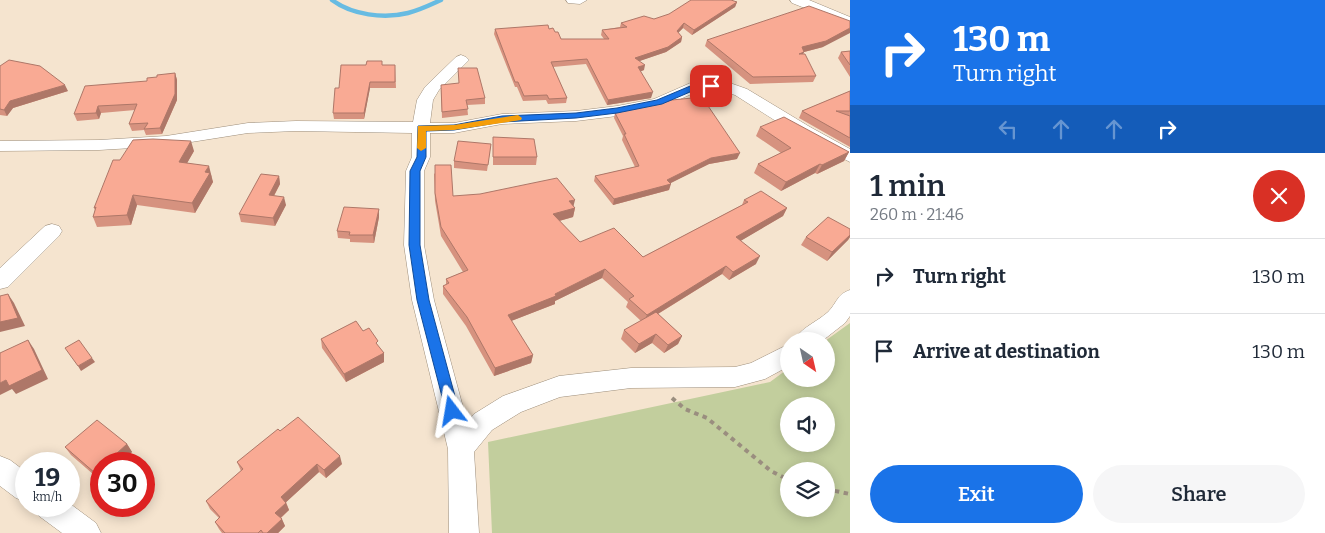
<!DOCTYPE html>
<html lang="en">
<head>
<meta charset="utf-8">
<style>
  :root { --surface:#fff; --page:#f6f6f7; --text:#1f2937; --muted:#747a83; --line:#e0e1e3; --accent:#1a73e8 }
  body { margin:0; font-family:Bitter,serif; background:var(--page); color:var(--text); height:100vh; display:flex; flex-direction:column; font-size:19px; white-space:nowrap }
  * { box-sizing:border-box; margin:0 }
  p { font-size:16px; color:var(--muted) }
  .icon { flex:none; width:28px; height:28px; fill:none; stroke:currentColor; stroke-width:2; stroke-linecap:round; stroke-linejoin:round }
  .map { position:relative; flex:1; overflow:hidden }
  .side { display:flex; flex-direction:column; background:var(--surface); width:475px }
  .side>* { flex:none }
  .top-card { background:#1a73e8; color:#fff; overflow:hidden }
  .needle { width:32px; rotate:146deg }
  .controls { position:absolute; left:780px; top:332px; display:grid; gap:10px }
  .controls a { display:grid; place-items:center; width:55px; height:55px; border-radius:50%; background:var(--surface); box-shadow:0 2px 12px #0003; font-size:25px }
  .speed { position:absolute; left:15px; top:452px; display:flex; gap:10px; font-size:25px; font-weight:700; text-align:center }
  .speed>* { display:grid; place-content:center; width:65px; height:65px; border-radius:50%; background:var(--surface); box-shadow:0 2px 12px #0003; line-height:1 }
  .speed small { font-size:12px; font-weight:400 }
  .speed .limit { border:8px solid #d22; background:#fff; color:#111 }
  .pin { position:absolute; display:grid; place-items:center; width:42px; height:42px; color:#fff; margin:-21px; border-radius:10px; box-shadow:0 2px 8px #0006 }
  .me { position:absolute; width:55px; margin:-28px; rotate:346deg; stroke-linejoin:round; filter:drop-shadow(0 0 4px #0008) }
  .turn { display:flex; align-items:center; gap:18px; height:105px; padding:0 20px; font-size:22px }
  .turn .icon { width:65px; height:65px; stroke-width:2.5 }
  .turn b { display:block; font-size:35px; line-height:42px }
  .lanes { display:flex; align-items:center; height:48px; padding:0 20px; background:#0003; justify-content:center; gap:25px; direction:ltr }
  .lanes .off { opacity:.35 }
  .round { display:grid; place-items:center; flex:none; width:52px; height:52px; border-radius:26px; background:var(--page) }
  .headline { display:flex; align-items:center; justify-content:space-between; height:85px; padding:0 20px }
  h1 { font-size:30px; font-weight:600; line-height:38px }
  .cta { display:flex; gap:10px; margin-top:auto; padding:10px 20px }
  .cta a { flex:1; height:58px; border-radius:30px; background:var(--accent); color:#fff; font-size:20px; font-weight:600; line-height:58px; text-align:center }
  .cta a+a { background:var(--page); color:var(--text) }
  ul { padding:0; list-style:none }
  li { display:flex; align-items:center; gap:15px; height:75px; padding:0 20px; border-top:1px solid var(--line) }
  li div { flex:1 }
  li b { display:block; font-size:19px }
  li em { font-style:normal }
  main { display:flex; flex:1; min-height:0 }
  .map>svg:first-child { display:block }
</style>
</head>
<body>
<main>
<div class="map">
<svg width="850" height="533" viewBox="0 0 850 533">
  <rect width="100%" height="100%" fill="#f5e4cf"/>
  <!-- green -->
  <path fill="#c2ce9d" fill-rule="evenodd" d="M850,323v210h-358l-4,-91 282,-60 19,-14v11h37l-1,-38zM789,406h37v38h-37zM789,471h37v38h-37z"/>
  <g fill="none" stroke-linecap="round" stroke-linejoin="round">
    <!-- stream -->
    <path stroke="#67bbe2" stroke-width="4.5" d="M332,0c20,15 52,19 76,13 12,-3 22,-8 33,-13"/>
    <!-- street casing -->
    <g stroke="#9d8e7b" stroke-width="1">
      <path id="street" d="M566,0h21l-7,4 -12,-1z
        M790,0h19l41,17v9l-58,-23z
        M461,55l5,2 3,3 -30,30 -6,10 -3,23h24l48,-9 74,-3 41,-5 37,-7 41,-18 32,1 20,7 63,38 40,22v13l-52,-27 -63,-40 -10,-3 -27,-1 -33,15 -48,10 -41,5 -74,3 -48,9h-24v24l-6,14v74l10,55 33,122 7,-8 29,-18 56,-20 72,-8 104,-1 16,-4 38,-19v22l-24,13 -30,8 -104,1 -71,9 -39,15 -29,18 -18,22 5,81h-30l-1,-84 -36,-149 -8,-55 2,-74 6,-14v-24l-116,-2 -48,2 -82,13 -67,4 -99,1v-10l99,-1 67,-4 82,-13 48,-2 117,1 4,-22 8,-13 31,-30z
        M52,224l7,2 3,5 -3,5 -51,51 -8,2v-21l45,-42z
        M850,290v26l-5,7 -23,18h-28c6,-13 23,-19 34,-29 9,-9 9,-18 22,-22z
        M0,456l10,4 16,12v30l-10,-4 -16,-12z
        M69,503l27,20 5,10h-39l-23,-17 -4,-10h34z"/>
    </g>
    <!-- path -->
    <path stroke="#9a8e7f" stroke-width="4" stroke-dasharray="4.5 4.5" stroke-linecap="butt" d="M672,398l13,11 22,9 64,53 18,9
      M826,489l24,5"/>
    <!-- street -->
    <use href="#street" fill="#fff" fill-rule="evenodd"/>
  </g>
  <!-- wall -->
  <path fill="#d6927f" d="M737,2l-2,5 -43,28 -9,-7 -5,5 4,4 -1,5 -15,10 -27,9 5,9 -4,1 11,27 -44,7 -21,-41 -33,3 14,31 -1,5 -18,1 -2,-4 -23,1 -6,-14h-2l-21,-53 1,-5h54l6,3 6,7h43l-3,-4 1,-5 18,-3 1,-4 33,-4z
    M707,40l116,7 -19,5 -1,2 13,22 -3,6 -63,2 -45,-38z
    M850,51v26l-12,-19 3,-6z
    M383,65h12l1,23h-26l-6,31h-30l-1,-6z
    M0,66l68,25 -55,17 -6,8 -7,-1z
    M175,73l2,7v20l-15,34 -16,1 -2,-5 -12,1 -3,-7 6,-14 -34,3 -2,6 -22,2 -3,-7 73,-33 10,-4z
    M441,90l44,8v6l-18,1 1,10 -26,3z
    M850,91v56l-51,-29 3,-7z
    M615,113l122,46 -28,5 -39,19 -1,7 -56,15 -19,-24 1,-5 40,-9 -13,-27 1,-4 -9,-18z
    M760,127l89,25 -5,9 -27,13 -2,-1 -34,18 -27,-18 4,-9 23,-11 -25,-17z
    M493,137l44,20 -1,8h-43z
    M491,144l-4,27 -33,-3v-7z
    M194,151l-7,12 25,13 -1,1 2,5 -18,31 -58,-8 -6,20 -34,2 -4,-10 2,-7 -1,-2 26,-48z
    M434,173l19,23 120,11 2,1 -2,9 -14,4 21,21 63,15 99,-52 2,-5 43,8 -4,8 -43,25 16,23 -27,16 -7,-6 -64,40 24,22 -4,8 -14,9 -12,-10 -17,10 -14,-14 3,-9 17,-9 -15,-14 2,-5 -26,-24 -47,23v3l-44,17 22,34 -2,8 -37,13 -28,-50 -23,-32v-8l3,-1v-6l17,-7 -22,-36 -6,-35z
    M279,176l1,8 -6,12 12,9 -11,21 -34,-4 -2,-8z
    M379,209v8l-5,26 -24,-1v-3l-12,-1 -1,-7z
    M850,229v8l-2,3 -21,21 -26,-16 5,-8z
    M363,331l21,22v9l-38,20 -24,-34 -1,-9z
    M280,431l62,33 -16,14 -7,-6 -33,30 3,8 -8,8 4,8 -7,7h-56l-3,-4 -4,-7 4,-4 -9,-9 -4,-8 35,-30 -4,-9z
    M127,444l5,8 -13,12h-18v17l-30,-26 -6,-8z"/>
  <!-- shaded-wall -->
  <path fill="#ae7768" d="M737,2l-2,5 -43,28 2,-5z
    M684,23l-1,5 -8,8 2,-5z
    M850,28v5l-27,14 -19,5 -3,6 -2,-5 3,-6z
    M682,37l-1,5 -15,10 -32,11 1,-5z
    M645,65l-1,5 -7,3 1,-6z
    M175,73l2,7v20l-15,34 -2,-6z
    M370,82v6l-6,31v-6z
    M65,85l3,6 -55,17 -6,8 -3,-6 6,-9z
    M653,92l-2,6 -44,7 1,-5z
    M98,106l3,7 -2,6 -3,-6z
    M191,141l3,10 -12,21 -3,-10z
    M849,152l-5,9 -27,13 5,-9z
    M740,153l-3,6 -28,5 -44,22 2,-6 44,-22z
    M820,164l-5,9 -34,18 5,-9z
    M209,166l4,16 -18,31 -3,-10 13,-31z
    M279,176l1,8 -10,19 -1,-8z
    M671,184l-2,6 -56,15 1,-6z
    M133,195l4,10 -6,20 -4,-10z
    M284,197l2,8 -11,21 -2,-8z
    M575,200l-2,8 -4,-7z
    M575,208l-2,9 -21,6 1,-9z
    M787,208l-4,8 -51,30 4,-9z
    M379,209v8l-5,26 -1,-8z
    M850,235v2l-2,3 -21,21 5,-9z
    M760,256l-4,8 -27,16 4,-8z
    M726,266l-4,8 -79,49 4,-8z
    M605,269l-3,9 -47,23v3l-49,19 2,-8 47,-21z
    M8,294l6,9 11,23 -25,6v-10z
    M656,334l-4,9 -17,10 4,-9z
    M682,336l-4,8 -14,9 4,-8z
    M28,340l6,9 14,30 -32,15 -4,-5 -12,6v-12l6,-3z
    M384,353v9l-38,20 -2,-8z
    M533,355l-2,8 -37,13 1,-8z
    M92,358l3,4 -14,9 -3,-5z
    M127,444l5,8 -13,12h-14z
    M340,456l2,8 -16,14 -2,-8z
    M317,464l2,8 -36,33 -2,-8z
    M101,467v14l-6,-8z
    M286,503l3,7 -11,10 -3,-7z
    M282,519l3,7 -7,7h-11z"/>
  <!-- building -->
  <path fill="#f9aa94" stroke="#ae7768" d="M691,0h40l6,2 -43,28 -10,-7 -7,8 5,6 -14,10 -33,11 10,7 -7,2 15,25 -45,8 -21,-41 -36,3 16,36 -18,1 -2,-4 -23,1 -6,-14h-3l-20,-53 53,-4 1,4 4,-1 2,4h3l3,7h48l-7,-9 25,-3 -6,-4 23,-7 10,3 15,-5z
    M809,6l41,15v7l-24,13 -24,6 2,5 -5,2h6l11,22 -63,1 -46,-37z
    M850,51v14l-9,-13z
    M9,60l31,6 25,19 -55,16 -6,9 -4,-1v-43z
    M367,61h15v4h13v17h-25l-6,31h-31l2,-25h4l2,-23h25z
    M458,68h19l8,30 -19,2 2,9 -26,3 -1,-27 18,-2z
    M175,73v21l-15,34 -16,1 4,-6 -19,1 8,-20 -39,2 -2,7 -22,1 11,-28 62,-5v-3l10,-1v-2z
    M850,91v20h-14l14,5v22l-48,-27z
    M702,97l38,56 -29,5 -44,22 4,4 -57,15 -19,-23 44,-10 -15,-32h2l-11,-21 57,-13z
    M784,117l65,35 -27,13 -2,-1 -34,18 -28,-18 33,-16 -31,-21z
    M493,137l41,2 3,18h-44z
    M153,139l38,2 -12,21 30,4 -4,6 5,1 -18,30 -59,-8 -6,20 -34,2 3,-10 -2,1 19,-48h7l13,-20z
    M458,141l33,3 -3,21 -34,-4z
    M435,165h16l2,31 27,-2 77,-16 18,22 -6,1 6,7 -22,6 27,28 34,-14 29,29 105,-55 -4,-2 17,-9 26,17 -51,29 24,19 -27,16 -7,-6 -79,49 -18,-16 5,-3 -29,-27 -50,25 1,2 -48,19 25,40 -38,13 -28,-51 -24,-31 6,-3 -3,-4 22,-9 -27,-43 -6,-34z
    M261,174l18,2 -10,19 15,2 -11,21 -34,-4z
    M344,207l35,2 -6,26h-24l1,-3 -13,-1z
    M828,217l22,12v6l-18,17 -26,-15z
    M8,294l10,24 -18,4v-26z
    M656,312l26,24 -14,9 -12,-11 -17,10 -15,-14z
    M356,321l7,10 6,-3 9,13 -2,2 8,10 -40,21 -23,-35z
    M28,340l14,30 -33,16 -3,-6 -6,3v-30z
    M79,340l13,18 -14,8 -13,-18z
    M298,417l42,39 -16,14 -7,-6 -36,33 5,6 -11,10 7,6 -15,14h-4l-2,-3 -3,3h-33l-10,-11 5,-5 -14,-16 37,-32 -6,-7 41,-33 2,2z
    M97,420l30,24 -22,20h-4v3l-6,6 -30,-26z"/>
  <!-- route -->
  <path fill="#1a73e8" stroke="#114b97" d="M695,84h16l4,2 -4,3h-14l-35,15 -45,9 -41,5 -74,4 -48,8 -28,1v26l-6,14v74l9,55 30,111 -2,5 -5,1 -5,-1 -30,-116 -8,-55 1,-74 7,-14 1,-31 36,-1 48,-9 74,-3 41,-5 40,-8z"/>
  <!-- slow -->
  <path fill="#f59e0b" d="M518,115l4,3 -1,2 -67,10 -28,1v17l-5,3 -4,-3 1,-22 36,-1z"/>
</svg>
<div class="controls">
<a><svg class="needle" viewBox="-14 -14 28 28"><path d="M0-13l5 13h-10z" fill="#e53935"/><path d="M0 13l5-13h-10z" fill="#747a83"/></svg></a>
<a><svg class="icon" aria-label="sound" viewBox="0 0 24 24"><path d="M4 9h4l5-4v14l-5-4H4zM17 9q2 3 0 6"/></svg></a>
<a><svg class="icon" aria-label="layers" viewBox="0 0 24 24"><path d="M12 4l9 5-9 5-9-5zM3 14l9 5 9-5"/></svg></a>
</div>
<div class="speed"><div>19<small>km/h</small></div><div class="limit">30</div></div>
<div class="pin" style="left:711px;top:86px;background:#d93025"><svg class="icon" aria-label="arrive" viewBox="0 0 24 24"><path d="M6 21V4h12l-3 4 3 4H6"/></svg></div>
<svg class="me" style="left:452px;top:411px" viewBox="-20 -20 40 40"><path d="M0-17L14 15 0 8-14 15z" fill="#1a73e8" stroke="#fff" stroke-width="4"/></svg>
</div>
<section class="side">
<div class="top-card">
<div class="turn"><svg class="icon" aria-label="right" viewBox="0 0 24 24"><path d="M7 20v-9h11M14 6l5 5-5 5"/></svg><div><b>130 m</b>Turn right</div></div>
<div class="lanes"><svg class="icon off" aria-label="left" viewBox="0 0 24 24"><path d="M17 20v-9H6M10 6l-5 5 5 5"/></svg><svg class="icon off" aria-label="ahead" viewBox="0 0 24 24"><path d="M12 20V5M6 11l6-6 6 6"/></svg><svg class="icon off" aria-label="ahead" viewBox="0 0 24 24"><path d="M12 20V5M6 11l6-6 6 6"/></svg><svg class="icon" aria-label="right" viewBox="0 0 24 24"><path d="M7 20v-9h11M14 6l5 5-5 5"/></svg></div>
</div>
<div class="headline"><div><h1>1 min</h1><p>260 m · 21:46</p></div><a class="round" style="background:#d93025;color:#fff"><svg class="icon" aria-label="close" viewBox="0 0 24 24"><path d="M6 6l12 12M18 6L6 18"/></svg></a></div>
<ul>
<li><svg class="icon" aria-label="right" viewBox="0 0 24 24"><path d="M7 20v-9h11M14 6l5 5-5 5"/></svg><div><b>Turn right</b></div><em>130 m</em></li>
<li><svg class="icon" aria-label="arrive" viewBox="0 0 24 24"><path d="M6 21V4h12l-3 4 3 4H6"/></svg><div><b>Arrive at destination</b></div><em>130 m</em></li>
</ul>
<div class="cta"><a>Exit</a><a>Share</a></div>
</section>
</main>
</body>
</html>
